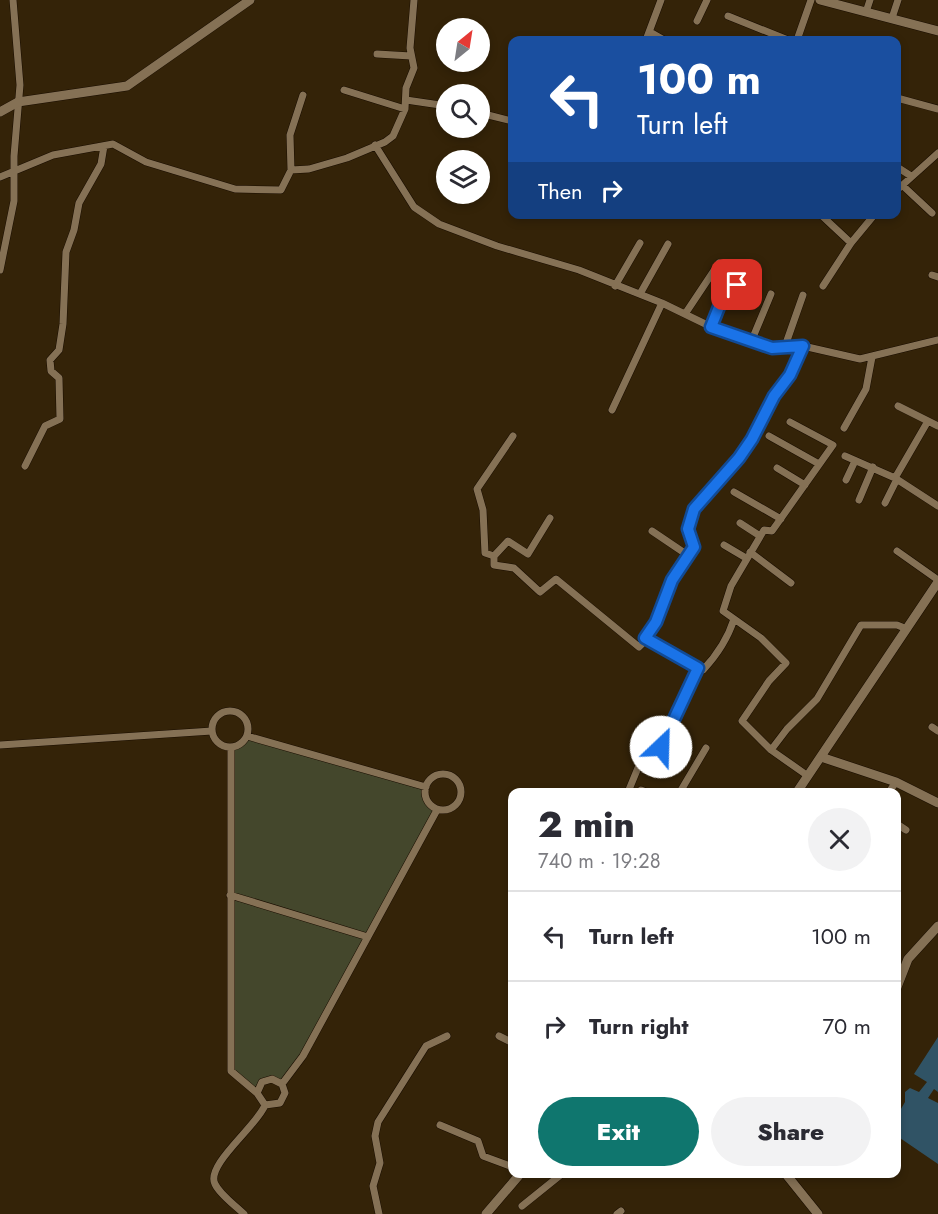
<!DOCTYPE html>
<html lang="en">
<head>
<meta charset="utf-8">
<style>
  :root { --surface:#fff; --page:#f2f2f3; --text:#2b2b33; --muted:#7c7c81; --line:#e1e1e2; --accent:#0f766e }
  body { margin:0; font-family:Jost,sans-serif; background:var(--page); color:var(--text); height:100vh; display:flex; flex-direction:column; font-size:22px; white-space:nowrap }
  * { box-sizing:border-box; margin:0 }
  p { font-size:20px; color:var(--muted) }
  .icon { flex:none; width:33px; height:33px; fill:none; stroke:currentColor; stroke-width:2; stroke-linecap:round; stroke-linejoin:round }
  .map { position:relative; flex:1; overflow:hidden }
  .drawer { position:absolute; left:508px; top:788px; width:393px; height:390px; display:flex; flex-direction:column; background:var(--surface); border-radius:12px; box-shadow:0 3px 9px #0003 }
  .drawer>* { flex:none }
  .top-card { position:absolute; left:508px; top:36px; width:393px; height:183px; border-radius:12px; box-shadow:0 3px 9px #0003; background:#1a4fa0; color:#fff; overflow:hidden }
  .needle { width:39px; rotate:30deg }
  .buttons { position:absolute; left:436px; top:18px; display:grid; gap:12px }
  .buttons a { display:grid; place-items:center; width:54px; height:54px; border-radius:50%; background:var(--surface); box-shadow:0 3px 9px #0003; font-size:30px }
  .pin { position:absolute; display:grid; place-items:center; width:51px; height:51px; color:#fff; margin:-26px; border-radius:12px; box-shadow:0 3px 9px #0006 }
  .me { position:absolute; width:66px; margin:-33px; rotate:24deg; stroke-linejoin:round; filter:drop-shadow(0 0 4px #0008) }
  .turn { display:flex; align-items:center; gap:21px; height:126px; padding:0 30px; font-size:27px }
  .turn .icon { width:78px; height:78px; stroke-width:2.5 }
  .turn b { display:block; font-size:42px; line-height:51px }
  .then { display:flex; align-items:center; height:57px; padding:0 30px; background:#0003; gap:12px; font-size:22px }
  .round { display:grid; place-items:center; flex:none; width:63px; height:63px; border-radius:32px; background:var(--page) }
  .head { display:flex; align-items:center; justify-content:space-between; height:102px; padding:0 30px }
  h1 { font-size:36px; font-weight:800; line-height:45px }
  .button { display:flex; gap:12px; margin-top:auto; padding:12px 30px }
  .button a { flex:1; height:69px; border-radius:36px; background:var(--accent); color:#fff; font-size:24px; font-weight:800; line-height:69px; text-align:center }
  .button a+a { background:var(--page); color:var(--text) }
  ul { padding:0; list-style:none }
  li { display:flex; align-items:center; gap:18px; height:90px; padding:0 30px; border-top:2px solid var(--line) }
  li div { flex:1 }
  li b { display:block; font-size:22px }
  li em { font-style:normal }
  .map>svg:first-child { display:block }
</style>
</head>
<body>
<div class="map">
<svg width="938" height="1214" viewBox="0 0 938 1214">
  <rect width="100%" height="100%" fill="#342308"/>
  <!-- green -->
  <path fill="#44472c" d="M247,736l179,51 1,14 10,9 -134,246 -21,28 -15,-5 -10,14 -26,-22v-324l7,-1z"/>
  <!-- water -->
  <path fill="#305365" d="M938,1037v55l-4,-3 -6,9 10,5v61l-41,-28 1,-22 7,-12v-10l5,-4 9,4 8,-10 -13,-8z"/>
  <g fill="none" stroke-linecap="round" stroke-linejoin="round">
    <!-- street casing -->
    <g stroke="#190d00" stroke-width="8">
      <path id="street" d="M866,12l4,-12
        M728,16l60,24
        M892,18l6,-18
        M697,21l10,-21
        M650,32l14,8
        M646,40l15,-40
        M797,40l14,-40
        M377,54l34,2
        M344,90l61,19
        M897,98l41,11
        M406,100l41,6
        M480,113l32,8
        M375,145l39,62 25,17 58,22 82,24 83,33 66,32 44,13 31,-2 57,13 78,-19
        M897,167l14,9
        M291,170l-1,-35 13,-40
        M0,177l53,-22 60,-11 33,18 89,27 46,1 10,-20 18,-1 38,-11 38,-16 8,-6 12,-27 1,-21 8,-20 -4,-20 4,-48
        M902,185l30,28
        M897,190l41,-37
        M820,214l31,29
        M0,270l14,-69v-45l6,-71 -7,-85
        M932,275l6,2
        M615,286l25,-43
        M823,286l28,-43 24,-29
        M640,294l28,-50
        M685,314l34,-51
        M711,327l12,-30 14,-12
        M751,342l20,-48
        M784,349l19,-54
        M898,406l40,20
        M612,410l50,-107
        M790,422l43,23 -61,86 -8,-1 -33,56 -8,25 38,27 25,25 -17,18 -27,40 29,29 37,26
        M844,428l22,-39 6,-32
        M513,436l-36,53 6,21 2,43 9,3v9l20,3 26,24 16,-13 83,68 8,-8 51,29
        M769,436l50,28
        M845,456l50,22 43,28
        M25,466l20,-40 15,-7 -1,-41 -8,-7 -1,-11 9,-10 4,-26 3,-72 8,-22 5,-27 22,-39 3,-18
        M777,468l28,17
        M895,478l33,-57
        M846,480l9,-19
        M734,492l47,27
        M859,500l14,-33
        M885,503l12,-24
        M740,523l20,13
        M652,531l37,25
        M724,545l22,13
        M897,551l41,29
        M750,552l41,31
        M494,556l14,-15 20,13 22,-36
        M645,638l11,-16 16,-42 22,-33 -6,-18 6,-20 45,-51 13,-19 22,-43 16,-21 13,-29
        M212 729a18 18 0 1 1 36 0a18 18 0 1 1-36 0Z
        M932,727l6,4
        M247,736l179,51
        M0,745l212,-14
        M231,747v324l26,22 8,12 15,-2 5,-10 -3,-9 -10,-5 -10,3 -5,11
        M771,750l16,-21 30,-30 44,-74h36l10,4
        M425 792a18 18 0 1 1 36 0a18 18 0 1 1-36 0Z
        M641,790l5,2
        M628,792l12,-29 6,-6 14,-5 4,-16 34,-68 5,2c14,-15 25,-32 31,-51
        M680,792l26,-44
        M889,792l7,-10
        M897,824l9,6
        M230,895l138,42
        M499,1036l14,7
        M282,1084l21,-28 134,-246
        M440,1125l38,16 5,15 30,11
        M522,1206l41,-33
        M244,1214c-9,-9 -24,-19 -29,-30 -10,-19 43,-59 50,-79
        M379,1214l-6,-28 7,-23 -5,-27 3,-14 48,-76 21,-10
        M617,1214l4,-3"/>
    </g>
    <!-- secondary casing -->
    <g stroke="#190d00" stroke-width="10">
      <path id="secondary" d="M820,0l118,31
        M0,112l18,-10 109,-16 123,-86
        M821,757l75,25 42,21
        M797,792l141,-210
        M897,987l11,-28 30,-33
        M785,1173l33,41
        M486,1214l35,-41"/>
    </g>
    <!-- street -->
    <use href="#street" stroke="#857155" stroke-width="7"/>
    <!-- secondary -->
    <use href="#secondary" stroke="#857155" stroke-width="9"/>
  </g>
  <g fill="none" stroke-linecap="round" stroke-linejoin="round">
    <!-- route casing -->
    <g stroke="#114b97" stroke-width="15">
      <path id="route" d="M661,747l37,-79 -53,-30 11,-16 16,-42 22,-33 -6,-18 6,-20 45,-51 13,-19 22,-43 16,-21 13,-29 -31,2 -61,-21 12,-30 14,-12"/>
    </g>
    <!-- route -->
    <use href="#route" stroke="#1a73e8" stroke-width="10"/>
  </g>
</svg>
<div class="buttons">
<a><svg class="needle" viewBox="-14 -14 28 28"><path d="M0-13l5 13h-10z" fill="#e53935"/><path d="M0 13l5-13h-10z" fill="#7c7c81"/></svg></a>
<a><svg class="icon" aria-label="search" viewBox="0 0 24 24"><circle cx="10" cy="10" r="6"/><path d="M15 15l6 6"/></svg></a>
<a><svg class="icon" aria-label="layers" viewBox="0 0 24 24"><path d="M12 4l9 5-9 5-9-5zM3 14l9 5 9-5"/></svg></a>
</div>
<div class="pin" style="left:737px;top:285px;background:#d93025"><svg class="icon" aria-label="arrive" viewBox="0 0 24 24"><path d="M6 21V4h12l-3 4 3 4H6"/></svg></div>
<svg class="me" style="left:661px;top:747px" viewBox="-20 -20 40 40"><circle r="19" fill="#fff"/><path d="M0-13L10 11 0 6-10 11z" fill="#1a73e8"/></svg>
<div class="top-card">
<div class="turn"><svg class="icon" aria-label="left" viewBox="0 0 24 24"><path d="M17 20v-9H6M10 6l-5 5 5 5"/></svg><div><b>100 m</b>Turn left</div></div>
<div class="then">Then<svg class="icon" aria-label="right" viewBox="0 0 24 24"><path d="M7 20v-9h11M14 6l5 5-5 5"/></svg></div>
</div>
<section class="drawer">
<div class="head"><div><h1>2 min</h1><p>740 m · 19:28</p></div><a class="round"><svg class="icon" aria-label="close" viewBox="0 0 24 24"><path d="M6 6l12 12M18 6L6 18"/></svg></a></div>
<ul>
<li><svg class="icon" aria-label="left" viewBox="0 0 24 24"><path d="M17 20v-9H6M10 6l-5 5 5 5"/></svg><div><b>Turn left</b></div><em>100 m</em></li>
<li><svg class="icon" aria-label="right" viewBox="0 0 24 24"><path d="M7 20v-9h11M14 6l5 5-5 5"/></svg><div><b>Turn right</b></div><em>70 m</em></li>
</ul>
<div class="button"><a>Exit</a><a>Share</a></div>
</section>
</div>
</body>
</html>
